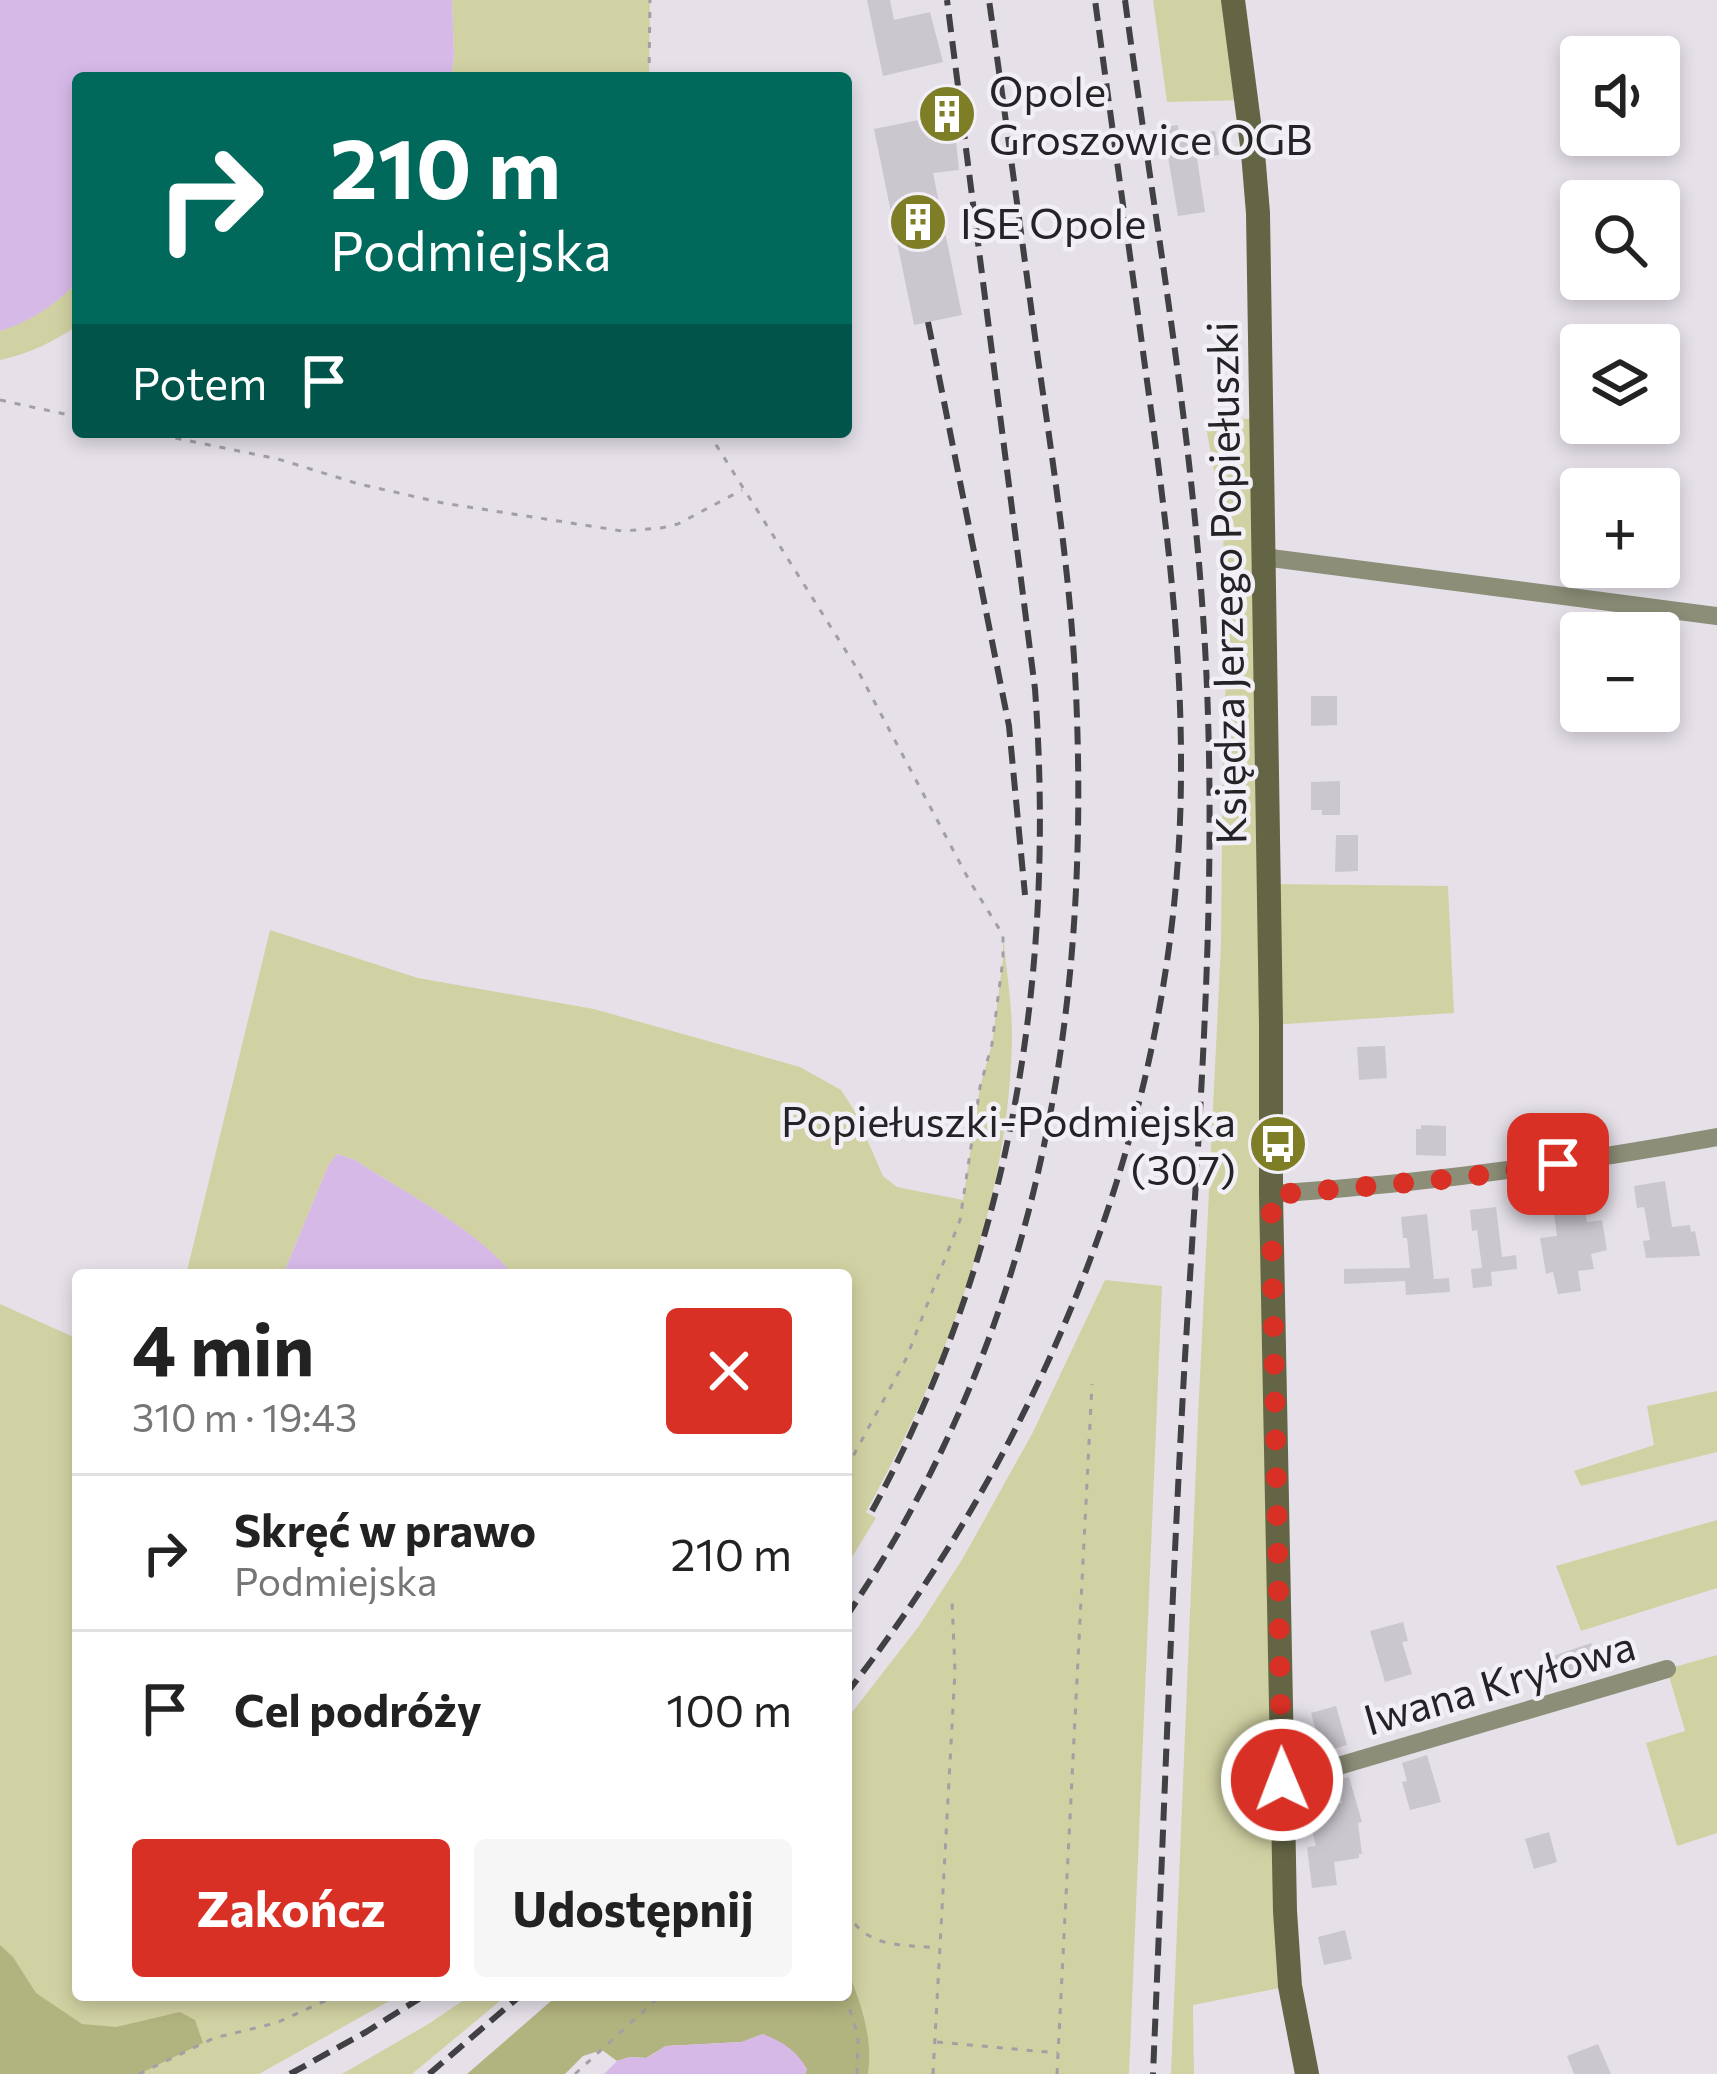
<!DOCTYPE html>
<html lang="pl">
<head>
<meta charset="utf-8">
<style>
  :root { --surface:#fff; --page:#f6f6f6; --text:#222; --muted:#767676; --line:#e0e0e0; --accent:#d93025 }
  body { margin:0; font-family:Commissioner,sans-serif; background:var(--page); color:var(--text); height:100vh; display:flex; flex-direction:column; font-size:45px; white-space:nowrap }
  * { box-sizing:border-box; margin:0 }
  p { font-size:39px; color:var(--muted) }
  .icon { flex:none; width:66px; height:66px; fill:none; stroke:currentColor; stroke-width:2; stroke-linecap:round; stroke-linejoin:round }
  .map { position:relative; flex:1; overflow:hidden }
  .drawer { position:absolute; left:72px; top:1269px; width:780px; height:732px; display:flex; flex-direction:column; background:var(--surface); border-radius:12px; box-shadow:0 6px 18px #0003 }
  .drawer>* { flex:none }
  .guide { position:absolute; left:72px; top:72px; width:780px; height:366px; border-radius:12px; box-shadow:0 6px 18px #0003; background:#00695c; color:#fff; overflow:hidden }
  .buttons { position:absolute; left:1560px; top:36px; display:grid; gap:24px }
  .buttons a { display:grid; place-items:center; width:120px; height:120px; border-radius:12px; background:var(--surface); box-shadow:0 6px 18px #0003; font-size:60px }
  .pin { position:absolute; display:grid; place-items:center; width:102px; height:102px; color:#fff; margin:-51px; border-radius:24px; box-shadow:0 6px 18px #0006 }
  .me { position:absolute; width:132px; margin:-66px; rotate:359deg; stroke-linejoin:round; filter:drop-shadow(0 0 9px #0008) }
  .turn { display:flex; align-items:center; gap:42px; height:252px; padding:0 60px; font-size:54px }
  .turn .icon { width:156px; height:156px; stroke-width:2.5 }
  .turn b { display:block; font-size:84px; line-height:102px }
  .then { display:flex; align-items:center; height:114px; padding:0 60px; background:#0003; gap:24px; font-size:45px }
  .round { display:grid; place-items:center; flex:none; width:126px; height:126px; border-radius:12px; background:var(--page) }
  .overview { display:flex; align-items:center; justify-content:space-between; height:204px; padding:0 60px }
  h1 { font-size:72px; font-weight:700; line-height:90px }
  .cta { display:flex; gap:24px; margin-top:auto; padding:24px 60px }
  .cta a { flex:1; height:138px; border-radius:12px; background:var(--accent); color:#fff; font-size:48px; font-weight:700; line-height:138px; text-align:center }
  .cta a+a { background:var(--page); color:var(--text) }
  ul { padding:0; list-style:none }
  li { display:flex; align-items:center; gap:36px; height:156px; padding:0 60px; border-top:3px solid var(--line) }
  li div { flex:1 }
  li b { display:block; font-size:45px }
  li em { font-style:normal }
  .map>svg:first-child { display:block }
</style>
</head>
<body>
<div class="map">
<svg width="1717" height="2074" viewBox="0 0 1717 2074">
  <rect width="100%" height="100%" fill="#e6e1e9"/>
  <!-- green -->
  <path fill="#d1d2a3" d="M452,0h198l-1,78h-198l3,-23z
    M1153,0h80l14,100 -80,2z
    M78,281v44c-24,17 -50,29 -78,35v-29c32,-12 54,-25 78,-50z
    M1261,418l9,466 178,2 6,127 -183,12 19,961 -97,19 1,69h-23l27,-657 23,-474 2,-211 3,-52 -3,-159 -18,-100z
    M270,930l148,48 176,31 206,58 41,23 13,20 29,66 14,11 66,13 17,-113 12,-43 11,-85v-24c3,33 9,67 9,100 -2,167 -67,333 -146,477l10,6 -30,49v-292h-333c-36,-45 -109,-83 -158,-115l-18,-6 -9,12 -45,109h-97z
    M1105,1280l57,6 -33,788h-261c6,-33 -8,-76 -22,-107v-247l73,-94 44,-68 70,-126z
    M0,1304l78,35v656h322l-141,79h-120l63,-31 -202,31 13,-116 -13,-13z
    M1717,1391v61l-136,34 -7,-15 80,-26 -7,-39z
    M1717,1520v68l-136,43 -25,-65z
    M1717,1655v178l-40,13 -31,-103 39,-12 -18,-62z
    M471,1995h24l5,6 -88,73h-70l88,-51z"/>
  <!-- forest -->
  <path fill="#b2b47f" d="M0,1945l13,12 23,36 46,31 34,3 64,-15 15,8 8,23 -64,31h-139z
    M846,1967c14,32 28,72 22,107h-63l2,-5 -44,-35 -21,8 -76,4 -20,12 -16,-1 -13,4 -15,-11 -19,6 -18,18h-98l91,-79h288z"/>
  <!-- water -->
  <path fill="#d7b9e8" d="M0,0h452l2,55 -3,23h-373v203c-23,24 -46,40 -78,50z
    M337,1154l18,6c49,32 123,70 158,115h-230l45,-109z
    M763,2034c20,8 33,16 44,35l-2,5h-201l13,-13 13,-4 17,1 19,-12 76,-4z"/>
  <!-- building -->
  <path fill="#cbc7ce" d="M867,0h23l4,20 36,-8 13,50 -60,14z
    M953,113l6,57 -26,3 29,142 -48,10 -40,-196z
    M1178,125l1,11 36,-5 4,24 -22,3 8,54 -27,4 -15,-89z
    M1311,696h26v29l-26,1z
    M1340,781v34h-18v-5h-11v-28z
    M1336,835h22v36l-23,1z
    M1385,1046l2,32 -28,2 -2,-33z
    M1421,1125l25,1v30l-30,-1v-26h5z
    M1665,1181l7,46 18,-2 1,7 4,-1 5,25 -54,2 -3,-17 7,-1 -6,-33 -7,1 -3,-22z
    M1582,1194l5,28 15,-2 5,30 -16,4 3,15 -16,2 3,20 -23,3 -5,-22 -7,2 -6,-36 17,-2 -5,-37z
    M1496,1207l6,50 14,-2 1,14 -26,3 1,14 -19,2 -2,-19 11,-1 -5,-38 -5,1 -2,-21z
    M1427,1214l7,65 15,-1 1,14 -44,3 -1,-14 -61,3v-15l66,-1 -3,-30h-4l-2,-21z
    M1403,1622l5,19 -6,1 10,32 -27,8 -15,-51z
    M1591,1643l8,15 -2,4 2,7 -39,11 -7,-24z
    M1336,1706l11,39 -25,7 -11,-39z
    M1427,1755l14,47 -31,8 -8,-28 5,-1 -5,-18z
    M1349,1777l13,45 -4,1 4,31h-3v4l-25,4 3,23 -25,3 -5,-41 9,-1 -9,-34 35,-9 -7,-22z
    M1549,1832l8,30 -23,7 -9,-30z
    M1345,1930l7,29 -28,6 -6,-28z
    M1598,2044l13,30h-37l-7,-18z"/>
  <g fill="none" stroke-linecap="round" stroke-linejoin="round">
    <!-- path -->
    <path stroke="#a29fa5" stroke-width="3" stroke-dasharray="6 9" stroke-linecap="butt" d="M649,78l1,-78
      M0,400l78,17
      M146,432l132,27 81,25 84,19 179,28 39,-3 17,-4 64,-34
      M708,432l148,235 113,213 34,55v24l-11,85 -12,43 -20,133 -54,139 -60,110
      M846,1912c22,37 54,32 92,36
      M845,1995l13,40 -1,39
      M937,2042l121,11
      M139,2074l75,-36 62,-15 62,-28
      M575,2074l86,-79
      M933,2074l22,-403 -3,-71
      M1057,2074l35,-690"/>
    <!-- minor -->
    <path stroke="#8d8e78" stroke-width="18" d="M1263,557l454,59
      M1271,1194c151,-10 298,-30 446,-57
      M1282,1780l16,-2 369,-109"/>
    <!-- secondary -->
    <path stroke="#646544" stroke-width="24" d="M1233,0l20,153 5,60 13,811v170l14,717 5,75 17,88"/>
    <!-- rail -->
    <path stroke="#414043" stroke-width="6" stroke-dasharray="18 9" stroke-linecap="butt" d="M1125,0c32,238 76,476 83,716 7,220 -11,439 -24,658 -13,233 -21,467 -31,700
      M928,322l81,404 16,169
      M872,1511c139,-256 184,-535 163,-822l-88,-689
      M846,1617c189,-279 245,-592 230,-924 -5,-112 -22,-223 -38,-334 -16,-119 -32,-239 -49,-359
      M846,1694c204,-261 334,-587 335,-920 1,-140 -18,-277 -37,-415 -16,-120 -33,-239 -49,-359
      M290,2074l76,-42 59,-37
      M429,2074l92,-79"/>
  </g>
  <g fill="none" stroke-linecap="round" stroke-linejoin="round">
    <!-- route -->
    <path stroke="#d93025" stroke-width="21" stroke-dasharray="0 37.8" d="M1282,1780l-11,-585 189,-17 98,-14"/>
  </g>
  <!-- icons -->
  <defs>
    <g id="building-disc" transform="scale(3)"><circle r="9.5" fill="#7e7e26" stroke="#f3eff6"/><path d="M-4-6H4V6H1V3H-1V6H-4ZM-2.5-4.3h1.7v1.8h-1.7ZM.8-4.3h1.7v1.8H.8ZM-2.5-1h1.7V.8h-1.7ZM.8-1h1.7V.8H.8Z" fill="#fff"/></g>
    <g id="bus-disc" transform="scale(3)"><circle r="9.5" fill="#7e7e26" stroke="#f3eff6"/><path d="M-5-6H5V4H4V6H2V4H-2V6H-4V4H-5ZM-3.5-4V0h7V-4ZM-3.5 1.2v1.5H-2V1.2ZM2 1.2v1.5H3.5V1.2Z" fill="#fff"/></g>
  </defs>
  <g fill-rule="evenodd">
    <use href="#building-disc" x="947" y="114"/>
    <use href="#building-disc" x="918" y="222"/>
    <use href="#bus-disc" x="1278" y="1144"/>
  </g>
  <g text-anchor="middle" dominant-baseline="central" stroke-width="9" stroke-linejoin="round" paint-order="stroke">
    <!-- poi labels -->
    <g font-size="42" fill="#242325" stroke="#f3eff6" text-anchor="start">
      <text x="989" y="90">Opole<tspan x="989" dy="48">Groszowice OGB</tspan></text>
      <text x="960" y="222">ISE Opole</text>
      <text x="1236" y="1120" text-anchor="end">Popiełuszki-Podmiejska<tspan x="1236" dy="48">(307)</tspan></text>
    </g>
    <!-- street labels -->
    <g font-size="42" fill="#242325" stroke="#f3eff6">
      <text transform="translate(1225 583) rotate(-91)">Księdza Jerzego Popiełuszki</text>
      <text transform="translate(1499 1681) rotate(-16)">Iwana Kryłowa</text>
    </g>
  </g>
</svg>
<div class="buttons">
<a><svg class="icon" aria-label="sound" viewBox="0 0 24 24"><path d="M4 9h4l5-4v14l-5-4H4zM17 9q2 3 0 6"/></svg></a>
<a><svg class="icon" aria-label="search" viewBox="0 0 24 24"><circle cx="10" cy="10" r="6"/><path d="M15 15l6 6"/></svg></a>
<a><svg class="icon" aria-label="layers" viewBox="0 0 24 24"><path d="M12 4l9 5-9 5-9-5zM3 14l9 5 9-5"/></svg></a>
<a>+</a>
<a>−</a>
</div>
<div class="pin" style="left:1558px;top:1164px;background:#d93025"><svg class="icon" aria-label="arrive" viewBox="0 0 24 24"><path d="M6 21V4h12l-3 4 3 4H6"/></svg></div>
<svg class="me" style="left:1282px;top:1780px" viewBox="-20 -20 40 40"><circle r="17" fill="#d93025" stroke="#fff" stroke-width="3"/><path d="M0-11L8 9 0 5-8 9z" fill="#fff"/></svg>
<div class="guide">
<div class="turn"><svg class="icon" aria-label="right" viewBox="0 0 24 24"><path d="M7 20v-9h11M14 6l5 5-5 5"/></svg><div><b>210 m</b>Podmiejska</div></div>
<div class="then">Potem<svg class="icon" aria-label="arrive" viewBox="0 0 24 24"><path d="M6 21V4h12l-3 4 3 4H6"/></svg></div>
</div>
<section class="drawer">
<div class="overview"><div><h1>4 min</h1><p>310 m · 19:43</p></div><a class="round" style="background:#d93025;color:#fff"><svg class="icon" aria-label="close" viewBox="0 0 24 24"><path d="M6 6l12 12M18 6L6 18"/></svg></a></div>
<ul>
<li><svg class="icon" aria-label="right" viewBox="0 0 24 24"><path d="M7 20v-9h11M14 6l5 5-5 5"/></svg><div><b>Skręć w prawo</b><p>Podmiejska</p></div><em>210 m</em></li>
<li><svg class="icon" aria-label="arrive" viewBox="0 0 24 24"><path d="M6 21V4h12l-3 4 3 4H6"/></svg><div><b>Cel podróży</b></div><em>100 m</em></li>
</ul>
<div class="cta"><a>Zakończ</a><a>Udostępnij</a></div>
</section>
</div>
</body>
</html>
